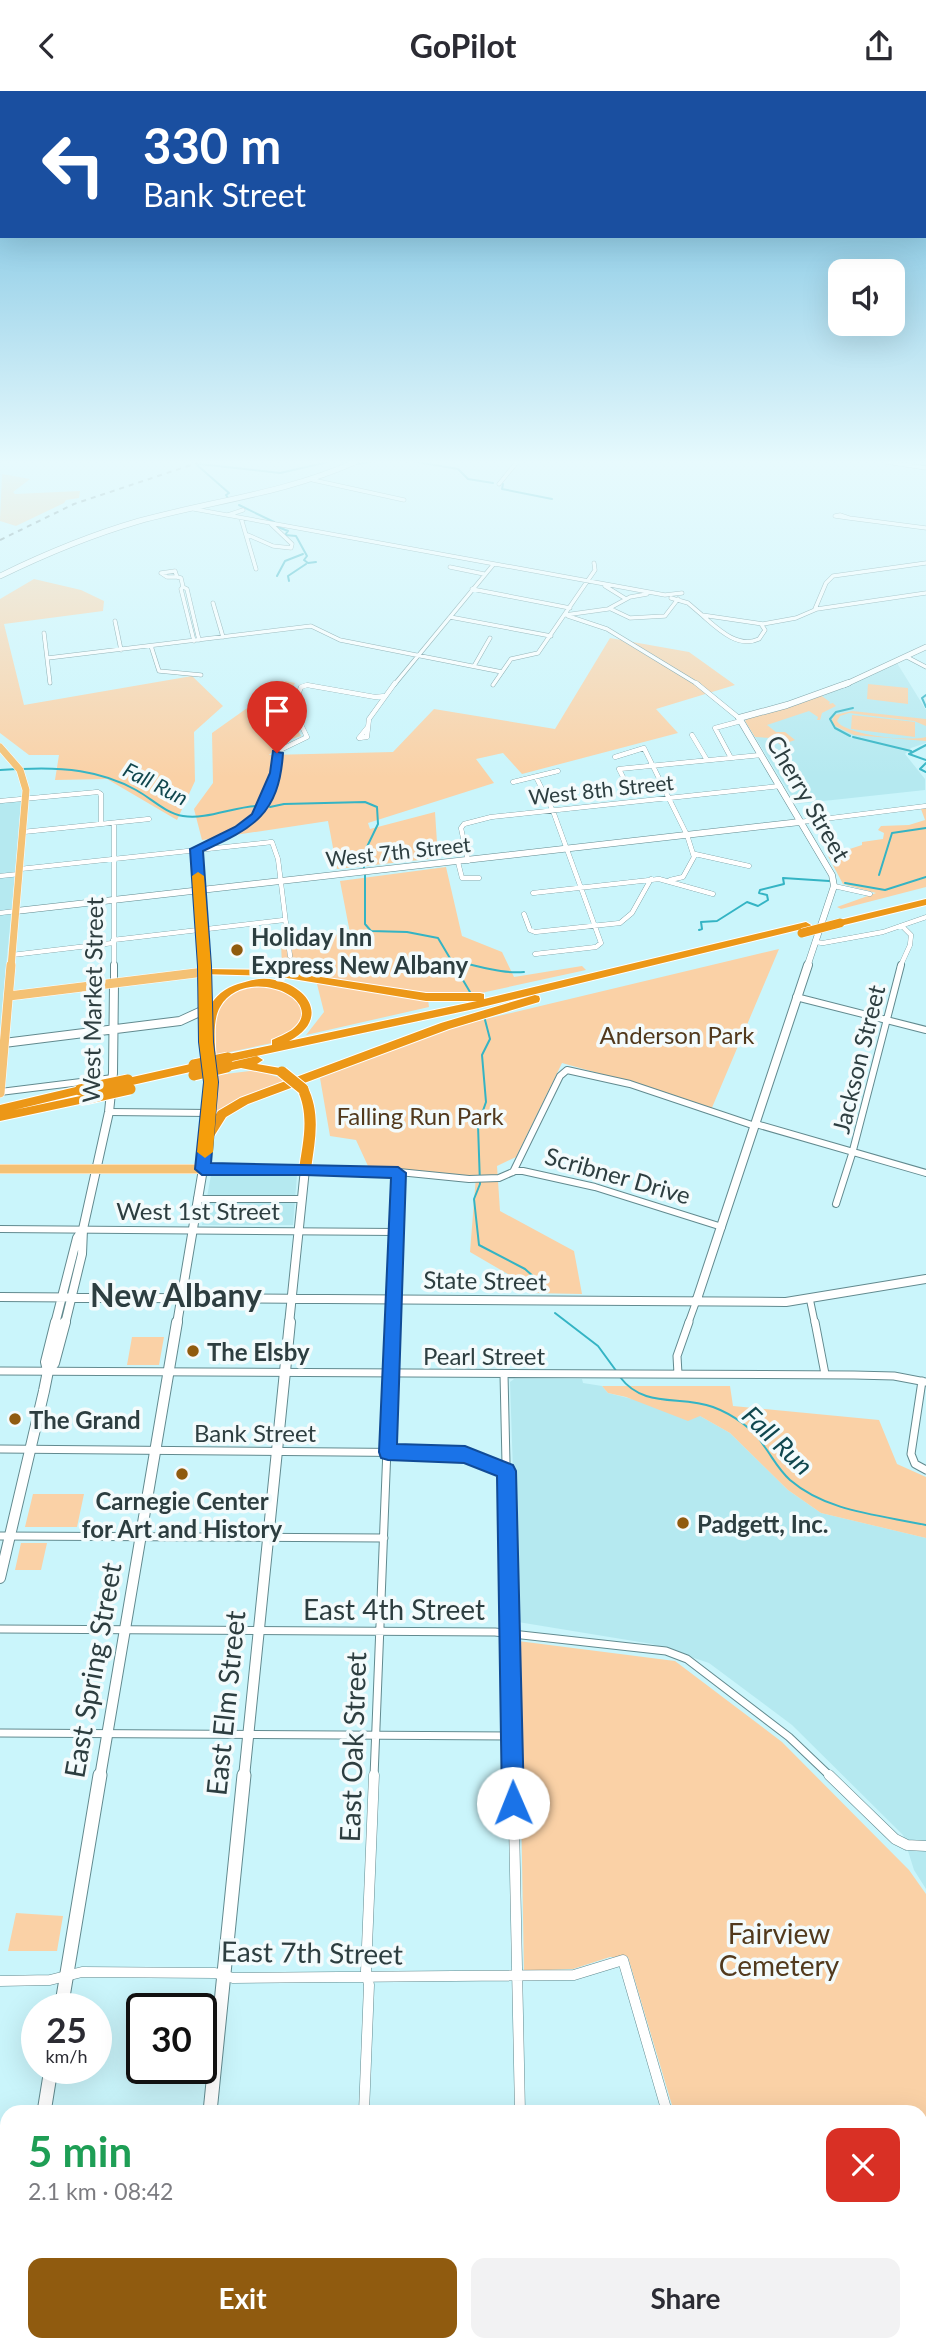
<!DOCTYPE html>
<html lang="en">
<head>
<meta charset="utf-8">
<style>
  :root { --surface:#fff; --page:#f2f2f3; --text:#2b2b33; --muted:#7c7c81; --accent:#905b0f }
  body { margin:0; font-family:Lato,sans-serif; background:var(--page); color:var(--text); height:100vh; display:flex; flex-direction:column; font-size:26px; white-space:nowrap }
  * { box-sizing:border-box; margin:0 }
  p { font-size:23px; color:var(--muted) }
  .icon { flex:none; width:38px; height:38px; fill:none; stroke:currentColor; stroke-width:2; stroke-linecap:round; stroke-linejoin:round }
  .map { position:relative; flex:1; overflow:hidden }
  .details { position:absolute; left:0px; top:2014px; width:928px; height:247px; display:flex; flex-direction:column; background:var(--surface); border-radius:21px 21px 0 0; box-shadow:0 7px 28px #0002 }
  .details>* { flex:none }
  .banner { position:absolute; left:0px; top:0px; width:928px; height:147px; box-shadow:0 7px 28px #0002; background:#1a4fa0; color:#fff; overflow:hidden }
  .controls { position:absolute; left:828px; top:168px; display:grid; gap:14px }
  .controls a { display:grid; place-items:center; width:77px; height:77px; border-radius:14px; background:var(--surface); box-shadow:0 7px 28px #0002; font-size:35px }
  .speed { position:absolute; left:21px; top:1902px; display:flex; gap:14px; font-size:35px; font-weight:700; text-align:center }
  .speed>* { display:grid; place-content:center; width:91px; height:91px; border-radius:50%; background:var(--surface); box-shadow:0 7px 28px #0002; line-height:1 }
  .speed small { font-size:18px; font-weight:400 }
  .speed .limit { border:4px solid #111; border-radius:10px; background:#fff; color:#111 }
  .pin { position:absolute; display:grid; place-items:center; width:60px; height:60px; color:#fff; margin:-72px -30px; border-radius:50% 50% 50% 0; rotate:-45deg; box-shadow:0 0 7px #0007 }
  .pin .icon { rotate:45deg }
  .me { position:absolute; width:77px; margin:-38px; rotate:359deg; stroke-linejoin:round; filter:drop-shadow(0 0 5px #0008) }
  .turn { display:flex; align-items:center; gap:24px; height:147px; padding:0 28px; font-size:32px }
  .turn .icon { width:91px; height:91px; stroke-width:2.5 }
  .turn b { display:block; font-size:49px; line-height:60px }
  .round { display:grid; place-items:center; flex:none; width:74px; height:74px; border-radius:14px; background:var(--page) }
  .headline { display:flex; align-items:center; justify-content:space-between; height:119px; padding:0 28px }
  h1 { font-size:42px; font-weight:700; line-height:52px; color:#1e9e55 }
  .button { display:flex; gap:14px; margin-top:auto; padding:14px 28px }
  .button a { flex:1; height:80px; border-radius:14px; background:var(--accent); color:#fff; font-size:28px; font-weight:700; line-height:80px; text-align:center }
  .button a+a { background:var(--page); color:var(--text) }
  header { display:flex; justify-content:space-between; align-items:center; height:91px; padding:0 28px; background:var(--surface); font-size:32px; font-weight:700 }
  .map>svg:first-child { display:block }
</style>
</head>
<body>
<header><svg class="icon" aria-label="back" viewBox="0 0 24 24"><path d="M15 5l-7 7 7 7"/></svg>GoPilot<svg class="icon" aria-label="share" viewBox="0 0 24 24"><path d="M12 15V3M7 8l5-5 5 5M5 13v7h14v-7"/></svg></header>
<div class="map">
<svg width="926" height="2260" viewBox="0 0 926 2260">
  <rect width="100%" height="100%" fill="#caf5fb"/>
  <!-- built -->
  <path fill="#b5e9f0" d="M897,572l29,47v33l-15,5 -6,6 20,25v11l-129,14 -50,-82z
    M22,710l-12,125 -10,102v-225z
    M211,1084h86l-4,50h-91z
    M514,1288h68l1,4 19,3 6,7 92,23 30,17 58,57 33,23 105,25v351l-12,-19 -11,-35 -111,-110 -83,-62 -57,-19 -134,-22 -8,-240z"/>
  <!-- green -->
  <path fill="#fad1a6" d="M2,383l28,5 -17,13 2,2 65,-3 -1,7 -13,2 -2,3 -48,23 -16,-5z
    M34,488l47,11 23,11 -1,10 -99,13 20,81 168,-29 31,30 -29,26 1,49 -18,39 -70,-41 -52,1 4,-25h-30l-29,-22v-134z
    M610,547l79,14 46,33 -79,24 22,24 -156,41 -19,-21 -27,6 18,24 -126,40 2,6 65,-17 3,46 -101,11 -9,-48 -126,19 -8,-31 19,-26 -1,-50 73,-52 10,2 -12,21 18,32 -19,6 -13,13 124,-3 41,-43 121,20z
    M868,593l40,4v16l-41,-5z
    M819,603l11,8 -1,2 4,-1 3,3 -14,7 -2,7h-3l1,-3 -9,-6 -42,14 9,7h9l10,8 -14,5 -10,-7 -16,-1 -10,-16 3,-3 51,-14z
    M852,620l74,8v7l-12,-5 -65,-8 -9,3 -3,5c8,14 73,21 89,16v4l-72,-6 -21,-10 -1,-5 3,-5z
    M852,624l63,7v15l-64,-8z
    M926,717v79l-85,22 -4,-2 39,-14 -33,-9 -15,-28 34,-11v-3l21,-3 1,-6 -6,-3 3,-4 28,-1 16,-5 -4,-11z
    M446,776l16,69 40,16 12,25 68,-11 4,4 -105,23 -54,-1 2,15 -123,28 18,-23 -10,-40 -32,-3 -1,-28 69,-8 -10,-52z
    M779,858l-68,161 -67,-24 -82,-23 -46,94 -19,9 3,45 74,40 8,43 -51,-1 -13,-13 -48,-28 6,-76 -15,1 -93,-11 -12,-26 -26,-4 -10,-58 132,-51z
    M259,893l27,4 19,21 -7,18 -26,16 -56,12c-2,-42 -3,-60 43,-71z
    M257,979l32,11c-27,9 -56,16 -76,37l4,-43z
    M132,1246h32l-5,28h-32z
    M602,1295h128l3,20 146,14 18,44 29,13v61l-105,-25 -33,-23 -58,-57 -30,-17 -12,5 -62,-24 -18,-4z
    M33,1403h51l-7,33h-52z
    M21,1452h26l-6,27h-26z
    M518,1550l157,20 107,81 127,128 17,24v346l-6,-2v-126h-246l-46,-155h-18l-37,12 -49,2z
    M16,1822l47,3 -6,35h-49z"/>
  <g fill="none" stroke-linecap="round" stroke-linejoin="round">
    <!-- stream -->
    <path stroke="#34b4c4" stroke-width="2" d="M405,371h4
      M417,371l41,7 10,10 25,4
      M199,373l81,9 48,-11
      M356,373l16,-2
      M197,374l32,28 -3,2 2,3
      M503,393l-1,5 50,10
      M239,414l35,17
      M278,436l10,4 -3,4 11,1 11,20 -3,4 4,3 8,-1
      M277,485l8,-15 18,-7
      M289,490l-1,-5 18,-12
      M926,604l-4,3 4,9
      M850,645l-15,-8 -5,-9 6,-7 17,-4
      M853,646l58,14
      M926,654l-17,9 17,6
      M926,672l-6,6 6,3
      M22,678c40,-2 78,1 114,21 15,8 29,23 47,26 23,4 50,-9 74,-10
      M0,679l17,-1
      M270,716l14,-3 81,-2 12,5 1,17 -15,31 1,13
      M365,783v50l6,7 36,1 31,6 32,54
      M879,784l13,-42 34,-5
      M845,792l40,7 41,-13
      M699,839l3,-1 -1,-7 16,-1 30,-19 11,4 10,-6 -1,-5 -8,-2 1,-3 24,-6 -1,-6 46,3
      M457,871c23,4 45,12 67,10
      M484,925l6,23 -8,16 4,47 -8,23 2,59 -6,15 5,46 46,24 18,16
      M555,1222l43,33 19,26
      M620,1286c24,32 60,18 93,30 19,7 41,22 51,39 9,12 14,23 26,34 37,32 90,35 136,45"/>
    <!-- street-far4 casing -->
    <g stroke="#628a8f" stroke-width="4.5">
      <path id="street-far4" d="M886,371l40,6
        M313,389l91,20
        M499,393l18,-22
        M194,418l471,86 17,-2
        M228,424l15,-5
        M840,424l9,3 -14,-2z
        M241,427l15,51
        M849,427l77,10
        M248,444l25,11 18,2 1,-4 -21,-20
        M450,476l34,7
        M175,480l2,6h-10l-6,-4z
        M177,486l4,1 2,9
        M605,495l21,13
        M472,498l98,19
        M671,507l17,5 14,12 61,9 33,-6 21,-9 109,-16
        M213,512l10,34
        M611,518l19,9 35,-2 13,-17
        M815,518l11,-26 7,-7 93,-13
        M565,524l43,-6 22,-12 17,-3
        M568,525l39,13 92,56
        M703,525c15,13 35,33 56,23l6,-9 -4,-6
        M450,526l101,19
        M115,530l6,29
        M44,542l6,50
        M194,550l-13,-52 2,-2 4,2 12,51
        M151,555l8,25 42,4
        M907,566l19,10
        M48,567l263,-32 29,14 162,32
        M474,575l16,-28
        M394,594l99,-120
        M493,594l18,-26 27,-6 57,-83 -1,-7"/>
    </g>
    <!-- street-far3 casing -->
    <g stroke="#628a8f" stroke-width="5">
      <path id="street-far3" d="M696,592l43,35
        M367,637l-8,10 8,-1 2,-18 26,-36
        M692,644l15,25
        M615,666l29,-9 43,87 7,22 -11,20 -13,3
        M731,667l-16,-30 26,-7
        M513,691l45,-11
        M627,694l-8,-16 142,-14
        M0,710l98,-9 3,2v30
        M800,731l126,-16
        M114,732v144
        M23,741l126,-13
        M695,763l54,12
        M468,770l-7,-33 3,-4 27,-7 289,-31
        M458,771l4,16h17
        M20,778l252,-27 6,17 12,97
        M0,785l19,-2
        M834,795l36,8
        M199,800l-3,-42c54,-23 76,-34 82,-98l29,-14 -14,-29 8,-21 6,-2 68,12 10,-1
        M533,802l126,-14 54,15
        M0,822l16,-2
        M524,823l6,16 5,2 85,-9 12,-10 19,-34
        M113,849l171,-20
        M815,851l8,1 60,-11 43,-15
        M535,863l61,-7 5,-4 -48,-132 -17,-34
        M12,864l101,-12
        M900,876l10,-22 1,-10 -9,-9"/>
    </g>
    <!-- street-far2 casing -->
    <g stroke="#628a8f" stroke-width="8">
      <path id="street-far2" d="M114,874v19
        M796,906l130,33
        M0,1001l113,-14
        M109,1021l101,1
        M756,1033l170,49
        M305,1078l84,2 80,8 30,-1 16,-7h8l72,16 127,40
        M513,1081l47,-96 7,-6 63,14 125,42
        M197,1108h105
        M836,1113l16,-50 49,-189
        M0,1138l396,3
        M810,1209l5,24
        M392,1233l6,-151
        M688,1233l8,-22"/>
    </g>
    <!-- street-far1 casing -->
    <g stroke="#628a8f" stroke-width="9">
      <path id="street-far1" d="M815,1231l10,52
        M0,1280l854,4 40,1 32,6
        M504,1283l9,403
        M678,1283l-1,-18 12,-34
        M922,1290l-11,73 4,10 11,6
        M0,1358l457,4 15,3 35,15
        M0,1445l384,2
        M0,1538l495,3 171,19 21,8 102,78 42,40
        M0,1642l512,3
        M374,1686l18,-455"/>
    </g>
    <!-- street casing -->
    <g stroke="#628a8f" stroke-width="11">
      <path id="street" d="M513,1684l7,337
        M829,1684l66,64 12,6 19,1
        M0,1890l50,-1 32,-8 133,1 18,5 341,-3 49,-15 44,152
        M364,2021l5,-127 -3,-14 8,-196
        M0,2190h7
        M355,2254v6
        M525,2254v6
        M657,2254l1,6"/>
    </g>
    <!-- secondary-far4 casing -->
    <g stroke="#628a8f" stroke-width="6">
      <path id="secondary-far4" d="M0,485c45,-22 91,-41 139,-55 73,-20 147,-28 216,-59
        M844,594l82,-38"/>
    </g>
    <!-- secondary-far3 casing -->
    <g stroke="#628a8f" stroke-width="7">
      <path id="secondary-far3" d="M199,800l3,76
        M16,820l784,-89
        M807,876l27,-81 -2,-11 -93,-157 48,-13 61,-22"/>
    </g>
    <!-- secondary-far2 casing -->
    <g stroke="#628a8f" stroke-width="10">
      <path id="secondary-far2" d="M202,874l3,69
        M4,952l176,-22 24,-11
        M0,1206l786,5 140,-23
        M696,1211l112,-337
        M55,1233l22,-86 6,-9 26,-117 4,-39 1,-89
        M65,1233l17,-70 1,-25
        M177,1233l26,-155
        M289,1233l16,-155"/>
    </g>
    <!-- secondary-far1 casing -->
    <g stroke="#628a8f" stroke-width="12">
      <path id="secondary-far1" d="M48,1280l6,-8 11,-41
        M0,1487l44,-187 4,-20 -2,-9 10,-40
        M100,1686l77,-455
        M244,1686l46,-455"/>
    </g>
    <!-- secondary casing -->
    <g stroke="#628a8f" stroke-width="15">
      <path id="secondary" d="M61,1918l39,-234
        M44,2021l7,-43
        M210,2021l34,-337
        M920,2157l6,2
        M4,2260l3,-20
        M185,2260l1,-6"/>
    </g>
    <!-- primary-far1 casing -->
    <g stroke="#fff" stroke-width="8">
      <path id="primary-far1" d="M0,656l20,23 6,20 -15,177"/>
    </g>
    <!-- primary casing -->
    <g stroke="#fff" stroke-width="10">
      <path id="primary" d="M9,905l195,-24
        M0,1002l11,-128
        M0,1078h305
        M203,1078l8,-64 -1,-38"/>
    </g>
    <!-- highway casing -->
    <g stroke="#fff" stroke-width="2">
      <path id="highway" d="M926,808v6l-86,21 -5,-3 5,-3z
        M806,831l5,3 -1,2 -336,82 -246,53 -4,-1 -1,-3 1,-3 48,-10v-5c6,-3 14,-6 20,-10 39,-31 -47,-67 -72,-23 -9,16 -4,42 -4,60l-6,4 -6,-4c1,-19 -3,-42 5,-59 6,-12 16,-20 29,-24 12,-4 24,-7 37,-4 37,8 53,41 14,61l188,-40h-51l-151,-25 -75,-2 -1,-2 5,-3 71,1 151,23h54l4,1v5z
        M535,904l4,1 1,3 -1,3 -90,27 -201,75 -22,13 -15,24 -4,1 -6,-4 17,-27 22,-13 201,-75z
        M257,965l6,4 -6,4 29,5 2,3 -2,3 -4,1 -41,-8 -14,3 -6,-4 2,-3z
        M195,972l4,1 2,3 -2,3 -71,16 -6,-4 6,-4z
        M303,994l4,1c14,27 8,54 4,83l-6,5 -6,-5c4,-27 11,-54 -2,-80z
        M80,995l6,4 -2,3 -70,17 71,-15 6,4 -2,3 -89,19v-16z"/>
    </g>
    <!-- street-far4 -->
    <use href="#street-far4" stroke="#fff" stroke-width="3.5"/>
    <!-- street-far3 -->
    <use href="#street-far3" stroke="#fff" stroke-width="4.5"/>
    <!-- street-far2 -->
    <use href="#street-far2" stroke="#fff" stroke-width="6"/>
    <!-- street-far1 -->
    <use href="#street-far1" stroke="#fff" stroke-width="7"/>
    <!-- street -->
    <use href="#street" stroke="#fff" stroke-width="10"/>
    <!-- secondary-far4 -->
    <use href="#secondary-far4" stroke="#fff" stroke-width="5"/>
    <!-- secondary-far3 -->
    <use href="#secondary-far3" stroke="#fff" stroke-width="6"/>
    <!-- secondary-far2 -->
    <use href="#secondary-far2" stroke="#fff" stroke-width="8"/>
    <!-- secondary-far1 -->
    <use href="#secondary-far1" stroke="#fff" stroke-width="10"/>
    <!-- secondary -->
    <use href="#secondary" stroke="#fff" stroke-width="13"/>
    <!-- primary-far1 -->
    <use href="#primary-far1" stroke="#f4c174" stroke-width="7"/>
    <!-- primary -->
    <use href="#primary" stroke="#f4c174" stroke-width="9"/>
    <!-- highway -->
    <use href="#highway" fill="#ec9717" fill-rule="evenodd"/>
    <!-- rail -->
    <path stroke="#627c80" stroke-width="2" stroke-dasharray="5 5" stroke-linecap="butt" d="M0,449l74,-36 126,-42"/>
    <!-- highway-bridge-far1 casing -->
    <g stroke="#fff" stroke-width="10" stroke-linecap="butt">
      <path id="highway-bridge-far1" d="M802,842l38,-10"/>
    </g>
    <!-- highway-bridge casing -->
    <g stroke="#fff" stroke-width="13" stroke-linecap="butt">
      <path id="highway-bridge" d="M194,974l34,-7
        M282,981l21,17
        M194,984l33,-8
        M80,999l48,-10
        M85,1008l45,-10"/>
    </g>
    <!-- highway-bridge-far1 -->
    <use href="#highway-bridge-far1" stroke="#ec9717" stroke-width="9"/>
    <!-- highway-bridge -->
    <use href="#highway-bridge" stroke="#ec9717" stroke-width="11"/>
  </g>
  <!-- sky -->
  <linearGradient id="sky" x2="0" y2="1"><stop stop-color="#60b4da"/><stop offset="0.54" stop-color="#e7fafd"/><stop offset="1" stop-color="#e7fafd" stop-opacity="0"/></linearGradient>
  <rect width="926" height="687" fill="url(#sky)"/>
  <!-- route -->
  <path fill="#1a73e8" stroke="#114b97" stroke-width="2" d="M273,660l10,2c-4,62 -30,75 -80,98l8,115 2,76 5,40 -7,81 187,4 8,6 -9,271 68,2 48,19 3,6 8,332 -3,7 -8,3 -7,-3 -4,-7 -5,-327 -33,-13 -76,-3 -7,-2 -2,-6 12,-274 -86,-3h-103l-7,-6 9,-87 -5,-40 -1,-76 -8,-117 45,-22 17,-13 18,-41z"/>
  <!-- slow -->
  <path fill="#f59e0b" d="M198,781l6,4 7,90 2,76 5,40 -5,70 -8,6 -8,-6 7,-70 -5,-40 -1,-76 -6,-90z"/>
  <!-- markers -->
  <g fill="#905b0f" stroke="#f3fbfc" stroke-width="2.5">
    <circle cx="237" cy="859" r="7"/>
    <circle cx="193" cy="1260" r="7"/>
    <circle cx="15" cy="1328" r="7"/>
    <circle cx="182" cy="1383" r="7"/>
    <circle cx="683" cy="1432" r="7"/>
  </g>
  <g text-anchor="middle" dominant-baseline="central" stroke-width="7" stroke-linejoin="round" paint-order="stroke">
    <!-- far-water labels -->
    <g font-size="21" font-style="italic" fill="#10474e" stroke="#f3fbfc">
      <text transform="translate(156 692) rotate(27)">Fall Run</text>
    </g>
    <!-- far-street labels -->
    <g font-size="21" fill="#2d3e40" stroke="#f3fbfc">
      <text transform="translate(601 698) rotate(-6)">West 8th Street</text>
      <text transform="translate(398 760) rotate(-6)">West 7th Street</text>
    </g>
    <!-- street labels -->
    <g font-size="24" fill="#2d3e40" stroke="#f3fbfc">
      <text transform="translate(809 707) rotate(60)">Cherry Street</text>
      <text transform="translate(92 909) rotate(-89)">West Market Street</text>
      <text transform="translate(858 968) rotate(-76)">Jackson Street</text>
      <text transform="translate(618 1084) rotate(16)">Scribner Drive</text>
      <text x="198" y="1119">West 1st Street</text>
      <text transform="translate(485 1189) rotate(1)">State Street</text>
      <text x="484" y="1264">Pearl Street</text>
      <text x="255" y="1341">Bank Street</text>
    </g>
    <!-- poi labels -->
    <g font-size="24" font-weight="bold" fill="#2d3e40" stroke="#f3fbfc" text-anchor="start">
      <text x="251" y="845">Holiday Inn<tspan x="251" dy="28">Express New Albany</tspan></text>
      <text x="207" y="1260">The Elsby</text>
      <text x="29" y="1328">The Grand</text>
      <text x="182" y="1409" text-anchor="middle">Carnegie Center<tspan x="182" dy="28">for Art and History</tspan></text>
      <text x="697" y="1432">Padgett, Inc.</text>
    </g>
    <!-- park labels -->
    <g font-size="24" fill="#52391c" stroke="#f3fbfc">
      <text x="677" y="943">Anderson Park</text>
      <text x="420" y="1024">Falling Run Park</text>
    </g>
    <!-- water labels -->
    <g font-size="26" font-style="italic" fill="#10474e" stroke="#f3fbfc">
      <text transform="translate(778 1349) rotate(44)">Fall Run</text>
    </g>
    <!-- near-street labels -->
    <g font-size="28" fill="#2d3e40" stroke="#f3fbfc">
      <text x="394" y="1518">East 4th Street</text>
      <text transform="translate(92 1579) rotate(-80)">East Spring Street</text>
      <text transform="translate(225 1612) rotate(-84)">East Elm Street</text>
      <text transform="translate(352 1656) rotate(-88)">East Oak Street</text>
      <text transform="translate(312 1861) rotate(1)">East 7th Street</text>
    </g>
    <!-- near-park labels -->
    <g font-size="28" fill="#52391c" stroke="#f3fbfc">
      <text x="779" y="1842">Fairview<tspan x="779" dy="32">Cemetery</tspan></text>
    </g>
    <!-- district labels -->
    <g font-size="32" font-weight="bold" fill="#2d3e40" stroke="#f3fbfc">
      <text x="176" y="1203">New Albany</text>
    </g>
  </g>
</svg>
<div class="controls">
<a><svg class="icon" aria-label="sound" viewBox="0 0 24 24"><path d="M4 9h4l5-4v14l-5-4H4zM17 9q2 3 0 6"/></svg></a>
</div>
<div class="speed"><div>25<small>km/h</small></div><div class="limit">30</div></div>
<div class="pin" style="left:277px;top:662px;background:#d93025"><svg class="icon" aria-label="arrive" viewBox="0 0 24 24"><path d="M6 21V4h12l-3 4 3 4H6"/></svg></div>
<svg class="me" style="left:513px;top:1712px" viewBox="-20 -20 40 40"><circle r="19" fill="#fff"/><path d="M0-13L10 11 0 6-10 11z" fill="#1a73e8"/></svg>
<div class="banner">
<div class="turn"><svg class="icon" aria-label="left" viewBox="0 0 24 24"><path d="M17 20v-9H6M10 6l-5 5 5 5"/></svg><div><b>330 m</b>Bank Street</div></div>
</div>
<section class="details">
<div class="headline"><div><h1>5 min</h1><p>2.1 km · 08:42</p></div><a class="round" style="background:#d93025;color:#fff"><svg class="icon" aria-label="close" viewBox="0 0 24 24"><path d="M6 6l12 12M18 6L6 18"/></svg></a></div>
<div class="button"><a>Exit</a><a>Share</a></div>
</section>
</div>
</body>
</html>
